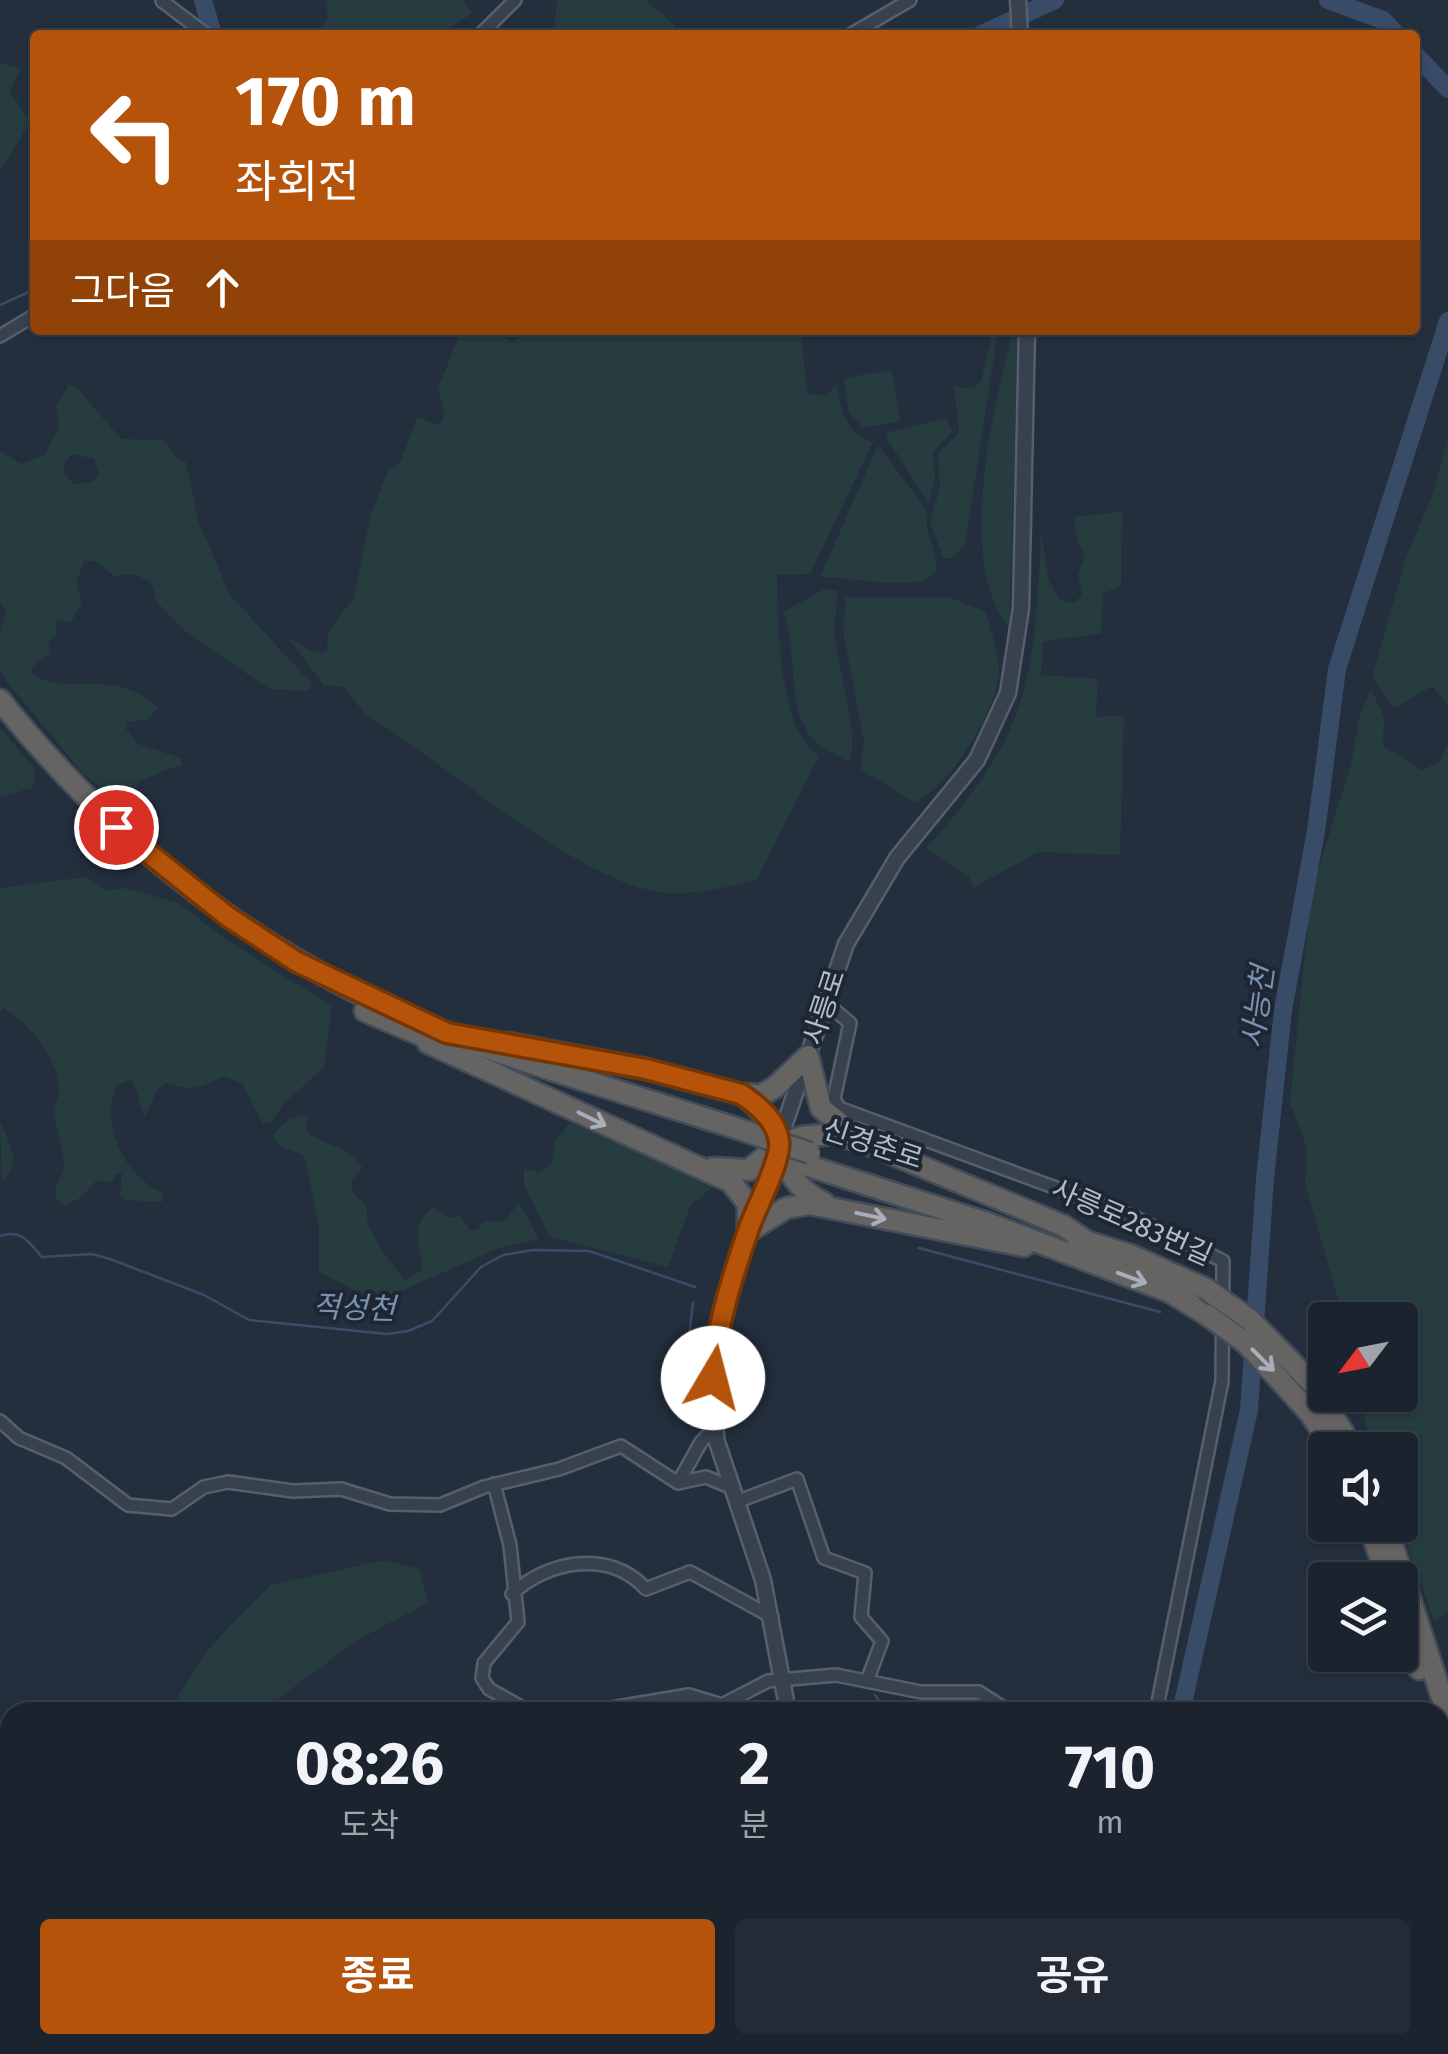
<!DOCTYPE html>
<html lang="ko">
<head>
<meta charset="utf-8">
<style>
  :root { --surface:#1b232e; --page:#242b36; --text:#f1f3f6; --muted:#a0a4aa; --line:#39404a; --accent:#b45309 }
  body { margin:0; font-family:"Fira Sans","Noto Sans KR",sans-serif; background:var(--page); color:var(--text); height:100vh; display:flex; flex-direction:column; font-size:38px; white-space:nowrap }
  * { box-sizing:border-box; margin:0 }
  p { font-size:32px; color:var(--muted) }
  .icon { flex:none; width:55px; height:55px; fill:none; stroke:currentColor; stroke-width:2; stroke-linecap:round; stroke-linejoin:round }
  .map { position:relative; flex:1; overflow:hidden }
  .details { position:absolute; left:0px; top:1702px; width:1450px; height:352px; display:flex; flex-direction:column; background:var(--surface); border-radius:30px 30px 0 0; box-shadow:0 2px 8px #0004,0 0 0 2px var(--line) }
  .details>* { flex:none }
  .guide { position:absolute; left:30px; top:30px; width:1390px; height:305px; border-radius:10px; box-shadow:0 2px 8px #0004,0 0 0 2px var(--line); background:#b45309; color:#fff; overflow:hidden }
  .needle { width:65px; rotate:238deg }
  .tools { position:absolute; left:1308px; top:1302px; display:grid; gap:20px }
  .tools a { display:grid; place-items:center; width:110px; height:110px; border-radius:10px; background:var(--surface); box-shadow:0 2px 8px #0004,0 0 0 2px var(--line); font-size:50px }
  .pin { position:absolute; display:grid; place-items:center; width:85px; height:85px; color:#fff; margin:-42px; border:5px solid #fff; border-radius:50%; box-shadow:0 2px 10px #0007 }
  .me { position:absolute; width:110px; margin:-55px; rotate:8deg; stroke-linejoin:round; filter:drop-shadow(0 0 8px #0008) }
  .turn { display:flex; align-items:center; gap:35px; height:210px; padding:0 40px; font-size:45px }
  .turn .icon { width:130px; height:130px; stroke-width:2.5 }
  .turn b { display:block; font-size:70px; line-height:85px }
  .then { display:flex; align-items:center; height:95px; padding:0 40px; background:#0003; gap:20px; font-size:38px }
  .eta { display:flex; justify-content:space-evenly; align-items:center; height:170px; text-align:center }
  .eta b { font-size:60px; font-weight:700; line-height:70px }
  .action { display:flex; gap:20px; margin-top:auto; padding:20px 40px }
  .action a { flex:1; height:115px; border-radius:10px; background:var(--accent); color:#fff; font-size:40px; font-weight:700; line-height:115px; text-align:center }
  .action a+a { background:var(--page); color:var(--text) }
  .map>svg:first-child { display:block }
</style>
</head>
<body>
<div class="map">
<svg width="1448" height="2054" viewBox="0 0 1448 2054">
  <rect width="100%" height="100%" fill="#242f3e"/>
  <!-- green -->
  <path fill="#263c3f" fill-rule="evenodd" d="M326,0h137l9,13 -32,22h-124l12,-17z
    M557,0h89l29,26 -6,9h-115z
    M0,63l20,6 -10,22 20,32 -30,47z
    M461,330h37l14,13 11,-13h278l6,64 19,1 11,-10c4,23 9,51 36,57l-63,132 -33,1c1,46 1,156 42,181l-62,123c-27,8 -62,16 -91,14 -84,-7 -223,-132 -301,-179l-21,-27 -20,-2 -36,-47 27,15 12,-1 1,-20 26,-34 17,-85 17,-42 13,-10 16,-44 22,8 6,-9 -7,-27z
    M993,330h5l-33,215 -13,13h-9l-13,-35 10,-36 -2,-33 21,-22 -5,-46 20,3 7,-8z
    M1012,334h6l-9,294c-53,-65 -16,-220 3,-294z
    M892,370l8,51 -37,7 -14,-16 -5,-34z
    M69,385l8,3 44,51 42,1 15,19 8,3 12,58 32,75 82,89 -3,7 -40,-2 -85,-59 -27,-28 -6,-19 -16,-9 -21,2 -18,-15h-12l-8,21 6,22 -11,18 -14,-2 -1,17 -8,5 2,12 -18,13v7c36,24 80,-9 126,34l-11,11 -20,3 -1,7 12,15 43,14 1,6 -43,17 -6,10 -30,-1 -21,-18 -75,-90 -7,-11v-38l6,-21 -6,-9v-152l21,13 24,-9 14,-28 -3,-21zM72,454l22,5 5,16 -6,7 -20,2 -9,-11v-9z
    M947,418l5,14 -19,20 2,25 -6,26 -43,-66 3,-5z
    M1448,439v267l-16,-20 -38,22 -22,-31 35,-122 26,-61z
    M878,445l50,67c-6,22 12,39 8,61 -26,21 -83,3 -116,4z
    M1122,511l-1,76 -18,6 -2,40 -58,9 -2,33 57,4 -2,38 28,-2 -4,140 -82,-3 -65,36 -4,-11 -43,-29c104,-115 108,-164 115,-315l8,48 12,20 14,2 7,-9 -4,-20 7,-18 -7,-12 -4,-27z
    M824,589l13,2c0,16 -3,32 -2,47 2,29 27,103 13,124 -10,-7 -24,-13 -33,-21 -29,-27 -17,-95 -32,-129z
    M845,597h102l38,14c6,20 17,49 13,70 -9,41 -47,102 -83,122l-55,-34 4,-26 -20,-107z
    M1371,689l13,28 -1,29 39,24 18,-8 8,-19v870l-14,8 -34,-96v-75h-26l-17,-55h43v-75h-56l-39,-137 2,-35 -17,-46 21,-209 40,-129 9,-50z
    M0,728l36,42 -4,18 -32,9z
    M86,877l21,14 16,-3 54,14 48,37 107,67 -8,62 -39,34 -14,20 -8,2 -21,-41 -20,-7c-20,13 -31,15 -55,7l-10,7 -12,27 -13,-38 -15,6c-18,38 8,93 46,108l-1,9 -36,-2 -6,-5 2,-22 -7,2 -3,7 -16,-1 -16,17 -16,8c-19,-13 -1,-25 0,-42 0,-18 -9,-36 -10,-52 0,-7 5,-15 5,-23 -1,-30 -29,-67 -56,-81l-3,3v-123z
    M302,1116l6,2 -3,13c17,14 47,16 57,36l-10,13v11l14,14 2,20 13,24 24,32 18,-12c-3,-26 -15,-44 11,-62l15,11 12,-2 8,14h8l7,-8 21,-1 14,-19 20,37 -40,9 -108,47h-27l-45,-23v-47l-15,-70 -26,-10 -6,-10 17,-16z
    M0,1121c8,22 24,39 2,61z
    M570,1123l146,61 -26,22 -22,61 -118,-30 -26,-52v-16l15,3 12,-9 5,-23z
    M385,1560l34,9 9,34 -69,36 -99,73h-92l42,-65 61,-62z
    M10,1815v155l-10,-1v-151z
    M125,2045h101l-13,9h-87z"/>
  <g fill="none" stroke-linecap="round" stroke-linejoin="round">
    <!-- stream -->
    <path stroke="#394c67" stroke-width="2.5" d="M0,305l35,-16
      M0,1236c22,-7 29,6 42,21l50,-3 18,5 94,36 45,25 138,14 21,-3 24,-10 49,-54 22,-12 30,-5 56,1 106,36
      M919,1248l241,64
      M690,1413l-4,-54 7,-56
      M875,1695l13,17
      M965,2045l2,9"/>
    <!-- river -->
    <path stroke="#394c67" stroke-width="18" d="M203,0l10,35
      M1328,0l55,20 14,15
      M980,35l75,-35
      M1415,54l33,35
      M1181,1712l68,-302 16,-231 18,-169 33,-179 21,-162 111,-348
      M1103,2054l3,-9"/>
    <!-- minor casing -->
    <g stroke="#565f6c" stroke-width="16">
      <path id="minor" d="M162,1l45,34
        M480,35l35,-35
        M850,35l60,-35
        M0,336l35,-21
        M824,1001l26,22 -16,76 5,9 293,108 91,45 -1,120 -66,331
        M0,1421l19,17 47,20 62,47 44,4 32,-22 24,-5 65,9 48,-2 49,15 50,1 44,-18 75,-18 62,-23 57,37 23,-41 14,-15
        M678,1483l28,-6 24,10
        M494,1484l16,61 8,77 -34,41 -2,15 7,11 41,23
        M736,1502l61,-23 27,79 41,15 -4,44 21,24 -15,40
        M512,1594c36,-34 98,-45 134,-5l44,-17 82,45
        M587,1712l102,-17 33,10 46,-24 68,-6 85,17h58l31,20
        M1440,1834l8,26
        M1140,2054l2,-9"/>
    </g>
    <!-- tertiary casing -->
    <g stroke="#565f6c" stroke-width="19">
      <path id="tertiary" d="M1018,0l2,35
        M788,1712l-25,-132 -47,-141 -1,-89 33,-118 98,-288 51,-86 80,-98 31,-67 13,-85 6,-278"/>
    </g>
    <!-- secondary casing -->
    <g stroke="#565f6c" stroke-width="20">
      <path id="secondary" d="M676,2045l36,9
        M725,2045l37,9
        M236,2054l14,-9
        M767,2054l9,-5 17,5"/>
    </g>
    <!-- trunk casing -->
    <g stroke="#434c59" stroke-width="25">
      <path id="trunk" d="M0,700c118,148 269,263 445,332 99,39 203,67 303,100
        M365,1011l79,34
        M428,1043l303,139 17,22v28
        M508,1043l138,26 95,25 20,1 13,-7 34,-32 13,52 42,34 201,84 25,17
        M741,1094c53,35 26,81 83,109
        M806,1165l184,59 180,68 37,23
        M713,1168l36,2 31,-26 22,-7 30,-3 19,5
        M748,1232l38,-24 24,-4 214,42
        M1078,1239l52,16 76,34
        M1313,1384l41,66
        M1310,1413l24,37
        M1369,1525l19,55
        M1386,1525l62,191
        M1400,1614l19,55
        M1440,1731l8,23"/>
    </g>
    <!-- minor -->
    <use href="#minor" stroke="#38414e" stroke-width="11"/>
    <!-- tertiary -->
    <use href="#tertiary" stroke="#38414e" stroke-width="14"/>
    <!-- secondary -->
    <use href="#secondary" stroke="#465061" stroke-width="15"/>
    <!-- trunk -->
    <use href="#trunk" stroke="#656462" stroke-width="20"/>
    <!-- trunk-bridge casing -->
    <g stroke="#434c59" stroke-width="25" stroke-linecap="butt">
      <path id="trunk-bridge" d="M748,1132l62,21
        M1206,1289l43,30 64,65
        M1207,1315l39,28 64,70"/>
    </g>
    <!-- trunk-bridge -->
    <use href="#trunk-bridge" stroke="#656462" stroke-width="20"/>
  </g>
  <!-- one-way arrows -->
  <defs><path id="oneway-shaft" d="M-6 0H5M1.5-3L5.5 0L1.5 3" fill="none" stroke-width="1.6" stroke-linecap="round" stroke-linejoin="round" transform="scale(2.5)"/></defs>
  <g stroke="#a8afba">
    <use href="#oneway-shaft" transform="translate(592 1119) rotate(26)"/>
    <use href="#oneway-shaft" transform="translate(871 1216) rotate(12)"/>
    <use href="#oneway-shaft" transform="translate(1132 1278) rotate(20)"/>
    <use href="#oneway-shaft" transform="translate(1263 1360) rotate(45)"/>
  </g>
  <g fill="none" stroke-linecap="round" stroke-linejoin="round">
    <!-- route casing -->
    <g stroke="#753606" stroke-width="25">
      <path id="route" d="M116,827l111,89 70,46 150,71 199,36 95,25c17,11 35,26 38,47 3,18 -23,67 -30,87 -16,47 -34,101 -36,150"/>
    </g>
    <!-- route -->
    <use href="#route" stroke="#b45309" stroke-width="18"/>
  </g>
  <g text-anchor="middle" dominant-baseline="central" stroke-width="8" stroke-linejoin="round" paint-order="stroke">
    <!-- street labels -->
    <g font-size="28" fill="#b4bcc9" stroke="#1d2633">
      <text transform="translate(824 1007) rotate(-72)">사릉로</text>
      <text transform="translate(873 1144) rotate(18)">신경춘로</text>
      <text transform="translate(1132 1222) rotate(24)">사릉로283번길</text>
    </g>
    <!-- water labels -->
    <g font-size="30" font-style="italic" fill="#7c92b1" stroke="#1d2633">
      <text transform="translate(1258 1007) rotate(-82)">사능천</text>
      <text transform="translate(354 1308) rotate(2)">적성천</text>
    </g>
  </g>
</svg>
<div class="tools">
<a><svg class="needle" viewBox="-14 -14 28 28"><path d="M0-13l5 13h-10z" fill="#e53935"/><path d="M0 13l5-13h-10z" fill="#a0a4aa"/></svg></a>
<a><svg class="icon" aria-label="sound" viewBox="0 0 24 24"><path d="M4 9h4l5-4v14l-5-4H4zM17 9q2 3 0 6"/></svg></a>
<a><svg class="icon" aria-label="layers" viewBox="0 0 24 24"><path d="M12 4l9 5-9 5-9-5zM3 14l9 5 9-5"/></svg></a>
</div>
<div class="pin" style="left:116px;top:827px;background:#d93025"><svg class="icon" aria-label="arrive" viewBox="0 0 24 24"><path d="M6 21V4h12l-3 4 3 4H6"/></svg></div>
<svg class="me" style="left:713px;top:1378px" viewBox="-20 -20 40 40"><circle r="19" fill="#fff"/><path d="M0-13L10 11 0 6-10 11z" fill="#b45309"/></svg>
<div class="guide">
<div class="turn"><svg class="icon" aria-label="left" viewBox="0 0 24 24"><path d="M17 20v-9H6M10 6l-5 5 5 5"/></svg><div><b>170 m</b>좌회전</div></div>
<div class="then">그다음<svg class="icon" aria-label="ahead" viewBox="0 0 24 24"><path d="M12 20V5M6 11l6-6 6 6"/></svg></div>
</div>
<section class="details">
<div class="eta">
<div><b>08:26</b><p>도착</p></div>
<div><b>2</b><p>분</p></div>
<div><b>710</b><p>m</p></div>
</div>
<div class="action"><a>종료</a><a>공유</a></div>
</section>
</div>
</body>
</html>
